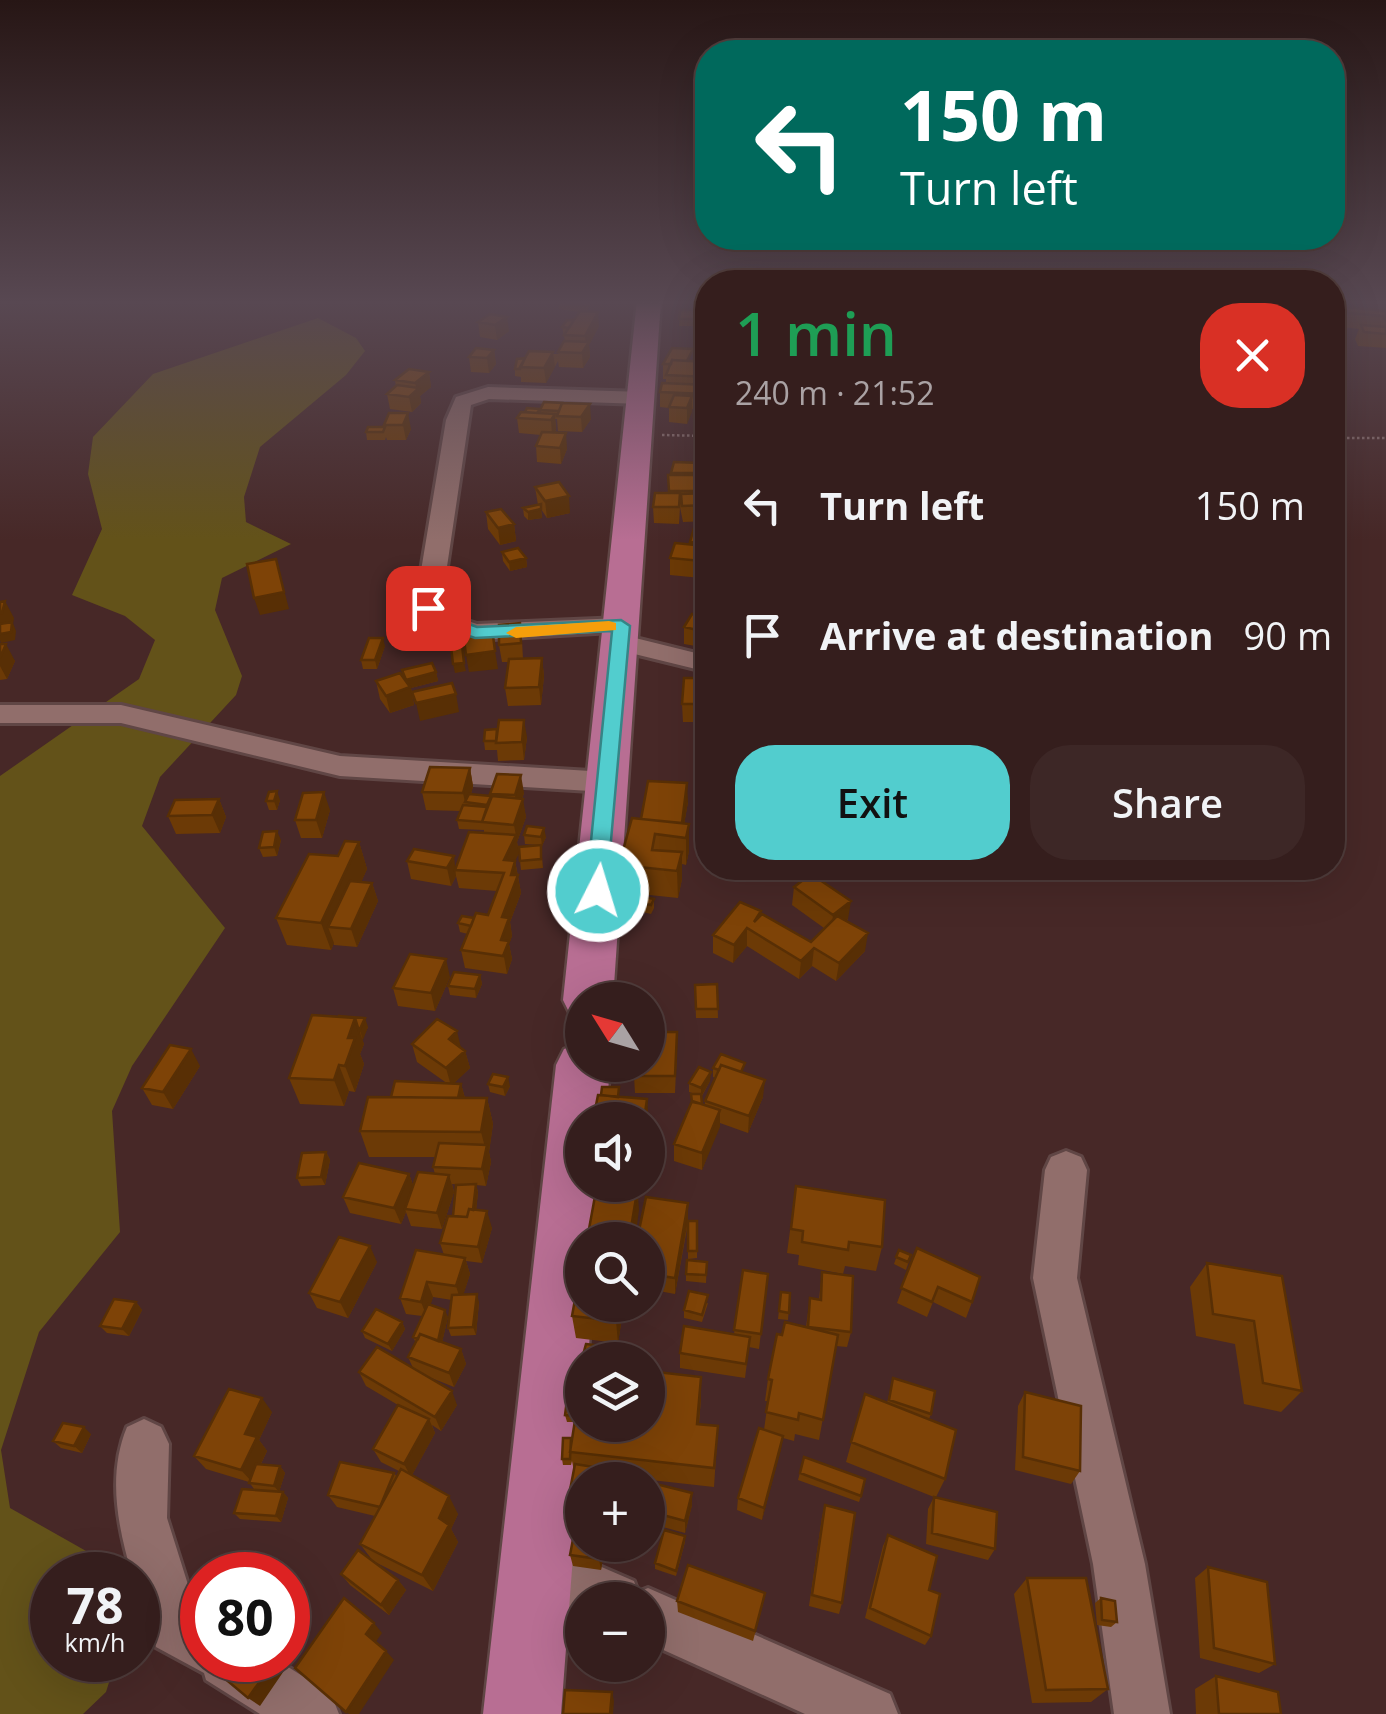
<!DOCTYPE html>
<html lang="en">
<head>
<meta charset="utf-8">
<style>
  :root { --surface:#351e1d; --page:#3d2726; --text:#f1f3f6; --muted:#aaa2a4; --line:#4f3c3b; --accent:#52cdce }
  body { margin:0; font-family:"Open Sans",sans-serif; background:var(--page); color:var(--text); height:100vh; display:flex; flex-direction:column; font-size:38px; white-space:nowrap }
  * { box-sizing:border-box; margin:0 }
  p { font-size:32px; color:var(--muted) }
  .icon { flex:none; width:55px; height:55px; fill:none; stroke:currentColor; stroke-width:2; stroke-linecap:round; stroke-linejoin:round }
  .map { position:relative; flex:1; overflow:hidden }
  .details { position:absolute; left:695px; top:270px; width:650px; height:610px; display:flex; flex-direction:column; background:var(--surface); border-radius:40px; box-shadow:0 10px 40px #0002,0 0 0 2px var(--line) }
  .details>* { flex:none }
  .banner { position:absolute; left:695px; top:40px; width:650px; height:210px; border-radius:40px; box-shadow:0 10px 40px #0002,0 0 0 2px var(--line); background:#00695c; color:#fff; overflow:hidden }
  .needle { width:65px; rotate:307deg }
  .fabs { position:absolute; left:565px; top:982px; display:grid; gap:20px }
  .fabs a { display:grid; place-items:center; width:100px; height:100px; border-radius:50%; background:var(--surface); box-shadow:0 10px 40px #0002,0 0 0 2px var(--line); font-size:50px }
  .speed { position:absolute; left:30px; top:1552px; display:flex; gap:20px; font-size:50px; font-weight:700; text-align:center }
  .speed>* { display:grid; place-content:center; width:130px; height:130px; border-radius:50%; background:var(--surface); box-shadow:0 10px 40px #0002,0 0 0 2px var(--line); line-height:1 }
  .speed small { font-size:25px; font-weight:400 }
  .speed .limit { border:15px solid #d22; background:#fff; color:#111 }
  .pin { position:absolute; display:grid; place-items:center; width:85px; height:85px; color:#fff; margin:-42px; border-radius:20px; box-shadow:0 5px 15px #0006 }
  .me { position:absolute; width:110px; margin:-55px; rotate:5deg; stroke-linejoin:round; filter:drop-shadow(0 0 8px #0008) }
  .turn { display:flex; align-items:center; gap:35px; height:210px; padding:0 40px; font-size:45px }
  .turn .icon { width:130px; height:130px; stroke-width:2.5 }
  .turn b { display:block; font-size:70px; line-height:85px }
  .round { display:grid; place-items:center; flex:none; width:105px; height:105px; border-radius:40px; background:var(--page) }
  .head { display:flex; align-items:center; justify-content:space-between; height:170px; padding:0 40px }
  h1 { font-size:60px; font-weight:600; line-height:75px; color:#1e9e55 }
  .action { display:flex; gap:20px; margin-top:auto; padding:20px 40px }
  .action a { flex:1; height:115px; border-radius:40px; background:var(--accent); color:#111; font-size:40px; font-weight:600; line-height:115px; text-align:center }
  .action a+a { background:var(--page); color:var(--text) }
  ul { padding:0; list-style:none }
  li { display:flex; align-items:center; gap:30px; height:130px; padding:0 40px }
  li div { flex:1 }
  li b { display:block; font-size:38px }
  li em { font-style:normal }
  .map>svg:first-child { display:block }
</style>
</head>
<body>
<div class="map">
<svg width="1386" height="1714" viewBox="0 0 1386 1714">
  <rect width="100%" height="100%" fill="#472827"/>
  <!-- green -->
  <path fill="#635219" d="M318,318l38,20 9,13 -19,24 -86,72 -16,50 2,25 45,22 -69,34 -7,32 27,66 -6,19 -76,82 -18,49 83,102 -93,138 -20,45 8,121 -81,100 -38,118 9,58 92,52 8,15h-58v85h64l-10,32 -23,22h-83v-938l139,-97 16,-39 -30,-24 -53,-21 30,-66 -14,-55 5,-37 60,-63z"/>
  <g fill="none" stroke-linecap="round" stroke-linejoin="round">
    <!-- minor casing -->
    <g stroke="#604645" stroke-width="6">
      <path id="minor" d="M488,387l155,5 10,6 -10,6 -154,-5 -18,6 -30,202 3,6 33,11 144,-6 13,8 -4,5 -155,9 -51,-17 -9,-16 31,-187 10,-23z
        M619,634l89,22v16l-98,-24 -4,-6z
        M0,705h121l219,51 267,16 15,10 -15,10 -267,-16 -219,-53h-121z
        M1066,1151l15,6 6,13 -10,108 68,286 25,150h-56l-21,-150 -60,-286 12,-108 6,-13z
        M144,1419l17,8 8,17 -2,74 29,92 6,4v46h75l54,34 8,20h-79l-54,-34 -2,-7 -48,-26 -18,-54v-18h-6c-14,-48 -25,-100 -5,-148z
        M539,1540l95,41 4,11 10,-4 242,106 8,20h-93l-157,-71v-43h-66v13l-62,-28 -7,-19 7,-19z"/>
    </g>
    <!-- highway casing -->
    <g stroke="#604645" stroke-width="5">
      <path id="highway" d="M637,300h24l-48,700h-31v18l-12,-4 -7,-14z
        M582,1043v22h28l-4,55h-24v65h19l-4,55h-15v65h10l-4,55h-6l1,65 -22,289h-78l73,-649 8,-16z"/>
    </g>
    <!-- path -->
    <path stroke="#8e7472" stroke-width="2.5" stroke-dasharray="2.5 2.5" stroke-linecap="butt" d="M662,435l46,1
      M1332,438h54"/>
    <!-- minor -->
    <use href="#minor" fill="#916e6b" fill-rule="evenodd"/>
    <!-- highway -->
    <use href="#highway" fill="#b86e93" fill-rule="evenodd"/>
  </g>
  <!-- wall -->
  <path fill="#6c3a06" d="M532,300h21l-2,3 -19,-1z
    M559,300h31v5l-3,6 12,15 -10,19 1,12 -7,11 -24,-1 -1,-6 -12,22 -25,-1v-5l-6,-1v-7l38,-15h5l7,-13 -3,-14 12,-7 5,-8 -20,-3z
    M678,300h19v3h-19z
    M1345,307l41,4v37l-28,-2 -3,-7 4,-10 -17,-2 -2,-6z
    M708,309v30h-15v-13h-14l1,-16 15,8z
    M490,314l19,17 -12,9 -17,-3 -2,-15z
    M494,350l2,14 -7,9 -18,-1 -2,-15z
    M693,361l15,1v38l-3,8h3v25h-14v-24h-2l-5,15 -18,-2v-14l-9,-1v-15l6,-8v-5h-3v-15z
    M429,372l2,15 -11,9 1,7 -9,9 -22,-3 -3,-15 9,-8 -1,-6z
    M544,402l47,17 -9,13 -24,-1 -1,-12h-2l1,11 -2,3 13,16 -6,15 -24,-2 -1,-16 5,-11 -22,-2 -2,-15 8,-6 15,-3v4z
    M389,413l22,16 -5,11h-19l-1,-3 -1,3h-18l-1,-8 18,-5z
    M700,463v16l-4,9v5h7l5,-9v37l-25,1 -3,-15 -1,17 -25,-1 -1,-16 15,-14v-18z
    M535,487l35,26 -23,5 -6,-9 1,9 -14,2 -4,-4 -1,-8 15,-3z
    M486,512l28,12 2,17 -16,4 -12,-16z
    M708,529v31l-7,18 -31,-3v-17l20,-13v-3z
    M502,552l24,6 1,9 -17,4 -7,-10z
    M708,586v29l-8,-2v-17z
    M708,618v35l-1,-5 -23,-4v-17z
    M522,641l1,18 19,-1 2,18 -3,29 -33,1 -3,-18 3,-26h-6l-3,-17z
    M0,644l15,17 -8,18 -7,1z
    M385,646l-8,23h-14l-2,-9z
    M402,670l34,2 2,9 -27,7 3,17 -24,8 -10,-14 -4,-18 27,-3z
    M708,678v44h-25l-1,-18z
    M527,737l-3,23 -26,1 -1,-11h-12l-1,-9z
    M470,768l3,18 -2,8 19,2v-2l34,-1 -2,6 4,18 -9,25 2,11 -4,7 6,33 -11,29 2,14 -3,8 3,15 -5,15 -42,-6 -4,-18 7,-16 -8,-2 -2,-9 30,-8 9,-24 -38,-3 -3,-12 -5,10 -40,-7 -4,-18 49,7 28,-35v-3l-25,-1 -2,-9 4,-9 -35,-1 -4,-18z
    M219,799l7,18 -6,16 -44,1 -8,-18z
    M280,800l-3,10h-8l-3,-9z
    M688,802l-4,22 5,27 -3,14 -4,-1v15l-4,19 -57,-6 -2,-27 22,-46z
    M330,810l-8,28h-21l-6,-18z
    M524,835l22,2 -4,9h-1l2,22 -22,2 -1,-9 18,-16 -13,-1z
    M281,840l-4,16 -14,1 -4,-9z
    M359,842l8,27 -6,13 11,1 6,18 -21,46 -23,-2v-2l-3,7 -44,-5 -11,-27 62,-62z
    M794,887l54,32 -2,2 19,30 -29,30 -24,-15 -13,13 -52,-33 -14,17 -20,-10v-18l48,-24v5l50,26 13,-14 -32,-23z
    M654,899v9l-3,6 -22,-5 -1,-9z
    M480,975l2,9 -6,14 -26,-3 -2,-9z
    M450,977l-15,34 -37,-5 -5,-18z
    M717,984l1,34h-22l-1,-33z
    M312,1015l56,12 -6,13 2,4 -4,10 4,10 -9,28 -6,-1 -5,15 -44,-2 -11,-26z
    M412,1044l49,4 4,3 5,17 -17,16h8l4,14h22l6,26 -4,28 2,10 -5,24 -10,-1 2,7 -2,18 16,18 -10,35 -16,-2 4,13 -7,21 16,7 -3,33 -25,1 -3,-8 4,-28 -19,-3 -3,8 18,12 -6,25 19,7 5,15 -12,23 -25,-10 28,28 -16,26 -9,-6 3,8 -23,42 46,39 -7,15 7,13 -25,49 -60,-30 25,19 8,10 -17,25 -39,-30 -9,-11 32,-13 -13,-17 15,-28 -38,-9 -9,-12 66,-22 3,4 2,-6 -18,-9 -8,-13 25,-44 -32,-19 -7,-14 54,-4 -5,-11 8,-14 -3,-6 9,-21 -16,-2 -6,-16 44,-43 -4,-12 13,-27 10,-31 -11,-1 2,8 -12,37 -31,-3 -5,-14 -5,12 -51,-11 -7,-16 66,-23 4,11 22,-11 -2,-7 2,-10h-66l-9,-26 31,-34 57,-13 -31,-22z
    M677,1050l-2,43h-40l-1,-17z
    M200,1066l-27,43 -21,-4 -10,-17z
    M713,1068l31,5 19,24 -15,36 -28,-10 -18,47 -28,-9v-17l21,-50 -6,-2v-9l21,-2 -8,15v8l3,1v-4l11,-23 -3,-1z
    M488,1084l22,2 -5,10 -15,-4z
    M326,1152l4,8 -5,25 -24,1 -4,-8z
    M796,1186l86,61 -6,24 -31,-5 -2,8 -45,-9 1,-10 -12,-2z
    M688,1221h9v37l-9,1v-36l-13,71 -27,-5v-49z
    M917,1248l55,54 -6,16 -33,-16 -6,15 -30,-14z
    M899,1250l12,5 -5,15 -12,-6z
    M377,1262l-29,56 -31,-10 -8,-15z
    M707,1262l-1,21 -20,-2v-7z
    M1207,1263l75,13 20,115 -21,21 -37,-8 -9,-60 -39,-8 -6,-49z
    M743,1270l25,4 -9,75 -10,-2 -4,31 -65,-10v-15l54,-19z
    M822,1272l29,60 -4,15 -11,-1 -17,94 -24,-6 -1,7 -11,-3 -21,82 -25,-10 1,-12 26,-68 4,-29h-3l3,-22 14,-44 24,-8 4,-29 9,1z
    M781,1292l9,1 -2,27 -10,-1z
    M136,1302l6,8 -13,26 -22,-3 -7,-7z
    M708,1303l-6,19 -18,-4v-8z
    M582,1305h42l-6,38 -42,-5 -4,-22z
    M402,1322l3,7 -13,22 -27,-13 -3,-7z
    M602,1346v14h-18l-1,-5z
    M893,1378l38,36 -2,5 16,60 -9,18 59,52 -7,11 -62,-16 2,-35 6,-12 -88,-35 19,-68 22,9z
    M1025,1392l55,79 -9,13 -56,-14 3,-64z
    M701,1398l-2,26 19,2 -4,61 -81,-9 -51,2 45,65 -1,16 -23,-3 -2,12 -28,-4 -3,-11 6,-31 -7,-1 -3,-12 8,-40 -2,-10 -1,4h-8l-1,-6 10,-18 3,-19h-8l-2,-7z
    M272,1412l-13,28 8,11 -6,13 19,2 5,7 -6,19h4l5,6 -7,24 -41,-3 -6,-6 20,-24 -5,-7 -43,-13 -12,-13z
    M91,1434l-9,19 -21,-5 -8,-7z
    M804,1457l57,39 -2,6 -61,-22z
    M648,1482l44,23 -7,28 -37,-10z
    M825,1505l17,98 -3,11 -30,-8 13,-89z
    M888,1535l41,55 2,46 -6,9 -60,-27 18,-72z
    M685,1536v6l-9,34 -21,-7v-6z
    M1208,1567l67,97 -16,9 -59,-15 -5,-80z
    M1027,1578l81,111 -17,13 -59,1 -18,-109z
    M1101,1598l16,24 -6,5 -14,-2 -2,-22z
    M677,1601l86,3 -10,37 -75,-29z
    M1216,1676l65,38h-85l-1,-25z"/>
  <!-- shaded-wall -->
  <path fill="#582f05" d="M1343,308l-5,14 -6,7 3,-11z
    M598,312l1,14 -10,19 1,12 -7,11 -1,-15 4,-6 -1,-11z
    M507,317l2,14 -12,9 -2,-15z
    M494,350l2,14 -7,9 -2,-15z
    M553,352l2,15 -9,16 -2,-15z
    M429,372l2,15 -11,9 1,7 -9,9 -3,-15 8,-7 -2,-7z
    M692,396v16l-5,12v-16z
    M590,404l1,15 -9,13 -1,-15z
    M408,413l3,16 -5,11 -3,-15z
    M555,414l1,16 -4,6 -1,-16z
    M566,433l1,16 -6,15 -1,-16z
    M700,463v16l-5,10v-16z
    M569,496l1,17 -23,5 -2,-17z
    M541,509l1,9 -14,2v-8z
    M514,524l2,17 -16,4 -2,-17z
    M706,546v17l-5,15v-17z
    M526,558l1,9 -17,4 -1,-9z
    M276,559l13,50 -29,6 -6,-17z
    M5,601l9,17 -1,5 3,8 -1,9 -14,3 -1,-3v-27z
    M383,638l2,8 -8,23 -2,-9z
    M6,644l9,17 -8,18 -7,-13v-8z
    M495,651l3,18 -29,3 -3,-17z
    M542,658l2,18 -3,29 -2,-18z
    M464,663l2,8 -11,2 -2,-9z
    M436,672l2,9 -27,7 3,17 -24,8 -4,-17 20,-16z
    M456,694l3,18 -39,9 -4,-18z
    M524,720l3,17 -3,23 -2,-18z
    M470,768l3,18 -4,17 -4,-1 2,9 -4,-18z
    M521,775l3,18 -7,21 -2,-19z
    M687,783l1,19 -6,35 -1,-9z
    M277,791l3,9 -3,10 -3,-9z
    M324,792l6,18 -8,28 -6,-18z
    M219,799l7,18 -6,16 -8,-18z
    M523,799l3,18 -9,25 2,11 -12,25 -3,-18 12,-24 -2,-11z
    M689,824v27l-3,14v-27z
    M544,828l2,9 -4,9 -1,-9z
    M277,831l4,9 -4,16 -3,-9z
    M359,842l8,27 -26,59 -13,-1 6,16 -3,7 -10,-27z
    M682,852v27l-4,19 -1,-27z
    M454,856l2,20 -5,10 -4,-18z
    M515,861l6,32 -11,29 2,14 -3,8 3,15 -5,15 -6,-34 1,-23z
    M372,883l6,18 -21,46 -6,-18z
    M851,901l-3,18 -17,14 2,-18z
    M747,928v18l-14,17 1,-18z
    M868,933l-3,18 -29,30 3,-18z
    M814,948l-2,18 -13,13 2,-18z
    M446,959l4,18 -15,34 -4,-18z
    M480,975l2,9 -6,14 -1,-9z
    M355,1018l9,26 -4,10 4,10 -9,28 -10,-26 3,-28z
    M365,1018l3,9 -5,13 -3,-9z
    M457,1031l4,17 -12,-9z
    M191,1049l9,17 -27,43 -10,-17z
    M465,1051l5,17 -19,18 -5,-18z
    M339,1065l10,26 -5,15 -10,-26z
    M711,1072l-1,9 -9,16v-9z
    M508,1077l2,9 -5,10 -2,-9z
    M765,1080l-2,17 -15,36 1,-17z
    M461,1084l5,18 -10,3z
    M487,1098l6,26 -4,28 2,10 -5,24 -4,-17 4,-18 -5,-19z
    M647,1099l2,26 -1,8v-13h-4z
    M720,1110v17l-18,43v-17z
    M326,1152l4,8 -5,25 -4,-8z
    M409,1174l6,17 -10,18 1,3 -5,12 -7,-16z
    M449,1175l5,17 -12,37 -5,-16z
    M476,1184l2,8 -3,33 -2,-8z
    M636,1185h4l-2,11 1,14 -4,30h-6z
    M688,1203v17l-13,74v-16z
    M487,1211l5,17 -10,35 -4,-16z
    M370,1246l7,16 -29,56 -8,-16z
    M465,1258l5,16 -9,28 -5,-16z
    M427,1282l6,15 -6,20 -6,-15z
    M477,1294l2,8 -3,33 -3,-8z
    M136,1302l6,8 -13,26 -7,-7z
    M618,1305h6l-6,38 -2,-22z
    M445,1310l3,7 -8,34 -3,-7z
    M402,1322l3,7 -13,22 -4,-7z
    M461,1349l5,15 -12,23 -5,-14z
    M701,1377v21l-4,46v-20z
    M452,1391l5,14 -16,26 -6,-14z
    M262,1398l10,14 -13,28 8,11 -15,31 -11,-12 4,-36z
    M429,1419l6,14 -24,44 -7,-13z
    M84,1427l7,7 -9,19 -8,-7z
    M783,1436l-2,14 -19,70 2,-12z
    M280,1466l5,7 -6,19 -5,-6z
    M283,1492l5,6 -7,24 -5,-6z
    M692,1493v12l-7,28v-12z
    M449,1496l9,18 -7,15 7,13 -25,49 -11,-16 17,-57z
    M601,1547l2,11 -2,12 -2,-11z
    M398,1580l8,10 -17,25 -8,-10z
    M374,1623l8,10 -7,10 -9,-9z
    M386,1651l8,9 -35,54h-10l-3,-2z
    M288,1655l4,4 -32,47 -12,-8 27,-38h13z
    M612,1692l2,9 -1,13h-3z"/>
  <!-- building -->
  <path fill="#7e4307" stroke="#582f05" stroke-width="2.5" d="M559,300h30l-3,6 -28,-4z
    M1332,306l11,2 -8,10h-3z
    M1345,307l41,4v10l-3,-5 -35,-3z
    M701,309h7v6h-8z
    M680,310h15v9h-16z
    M580,311l18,1 -13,24 -21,-1z
    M490,314l17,3 -12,8 -17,-3z
    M697,315h11v10l-15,-1z
    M567,320h7l-5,8 -7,-1z
    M1361,325l25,2v7l-22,-2z
    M564,341l25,1 -7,11 -24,-1z
    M476,348l18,2 -7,8 -18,-1z
    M672,348l21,1 -6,12 -15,-1 -1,4h-8z
    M529,351l24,1 -9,16 -24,-1z
    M525,358l-5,11h-5l2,-10z
    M672,360l36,2v15l-42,-2z
    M409,369l20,3 -14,11 -20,-3z
    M662,383l45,2 -2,9 -45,-2z
    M397,385l22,3 -10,9 -22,-3z
    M674,395l18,1 -5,12 -18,-1z
    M544,402l18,1 -3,8 -19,-1z
    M562,403l28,1 -9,13 -24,-1z
    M527,408l13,1 -3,4 -12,-1z
    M694,408h14v9h-14z
    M521,412l34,2 -4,6 -34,-2z
    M389,413h19l-5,12h-19z
    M368,427h17l-2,5h-17z
    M542,432l24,1 -6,15 -24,-2z
    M674,462l26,1 -5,10h-24z
    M668,475h26l2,16h-27z
    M559,482l10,14 -24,5 -10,-14z
    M705,484h3v9h-5z
    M655,493h25l-1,14h-26z
    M708,493v12l-26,1 -1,-12z
    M541,504v5l-13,3 -5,-4z
    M501,509l13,15 -16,4 -12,-16z
    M694,528l14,1v14l-18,-1z
    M675,543l31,3 -5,15 -31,-3z
    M518,548l8,10 -17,4 -7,-10z
    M276,559l8,33 -30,6 -7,-34z
    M706,586h2v11l-8,-1z
    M5,601l-3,12h-2v-11z
    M692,614l16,4 -2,14 -22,-5z
    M12,622l-1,10 -11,2v-10z
    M520,623l1,20 -22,2v-20z
    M492,628l3,23 -29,4 -3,-23z
    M369,638h14l-8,22h-14z
    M0,644h6l-6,14z
    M462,645l2,18 -11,1 -2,-17z
    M542,658l-3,29 -34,1 4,-29z
    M432,663l4,9 -30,8 -4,-10z
    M400,673l10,14 -24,9 -10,-15z
    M684,678h24v26h-26z
    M452,683l4,11 -40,9 -4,-11z
    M499,720h25l-2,22 -26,1z
    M497,729l-1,12h-12l1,-11z
    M430,767l40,1 -7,25 -41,-1z
    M497,774l24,1 -6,20 -25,-1z
    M648,781l39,2 -5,40 -41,-4z
    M277,791l-3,10h-8l3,-9z
    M324,792l-8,28h-21l8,-27z
    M469,794l22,2 -4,9 -22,-3z
    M492,796l31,3 -9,26 -32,-3z
    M219,799l-7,16 -44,1 7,-16z
    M463,805l24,2 -5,15 -25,-2z
    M632,818l57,6 -3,14 -31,-4 -3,16 30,2 -5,19 -58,-6z
    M527,826l17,2 -3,9 -17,-2z
    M277,831l-3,16 -15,1 4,-16z
    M469,832l47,3 -12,25 11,1 -4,14h7l-16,42 7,1 -8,22 8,1 -6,15 -42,-6 15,-37 12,2 16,-42 -49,-3z
    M345,841l14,1 -38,81 -45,-5 33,-64 29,2z
    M541,845v14l-21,2 -1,-14z
    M414,849l40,7 -7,12 -40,-7z
    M811,874l40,27 -18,14 -39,-28z
    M350,881l22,2 -21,46 -23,-2z
    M631,894l23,5 -3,6 -23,-5z
    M740,902l21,9 -7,11 8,-8 49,28 26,-26 31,17 -29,30 -25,-15 -13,13 -54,-33 -13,17 -21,-10z
    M462,916l12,2 -3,8 -13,-3z
    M410,954l36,5 -15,34 -38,-5z
    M454,972l26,3 -5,14 -27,-3z
    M717,984l1,25h-22l-1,-24z
    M312,1015l43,3 -7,20h7l-10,28 -6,-1 -5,15 -45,-2z
    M338,1016l27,2 -6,13 -4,-13z
    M437,1019l20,12 -8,8 16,12 -19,17 -34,-24z
    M648,1032h29l-2,44h-41l1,-11h13z
    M170,1045l21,4 -28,43 -21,-4z
    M721,1054l24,9 -4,9 -20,-7 -2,5 -6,-2z
    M721,1065l44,15 -16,36 -44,-15z
    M699,1067l12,5 -10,16 -12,-5z
    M493,1074l15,3 -5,10 -15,-3z
    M395,1081l66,3 -3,14 -67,-1z
    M602,1087h17l-1,10 -17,-2z
    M691,1094h10l1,10 -10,-2z
    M598,1095l49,4 -3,21h-51z
    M368,1097l119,1 -6,34 -121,-1z
    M692,1101l28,9 -18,43 -28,-9z
    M439,1143l48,2 -5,24 -49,-2z
    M326,1152l-5,25 -24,1 5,-25z
    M359,1163l50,11 -15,34 -51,-11z
    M418,1172l31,3 -12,38 -32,-4z
    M476,1184l-3,26 -4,-1 -2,8 -14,-1 3,-31z
    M597,1185l41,1 -9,54h-42z
    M796,1186l89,14 -3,47 -33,-5 -1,8 -46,-8 1,-11 -12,-2z
    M646,1197l42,6 -13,75 -27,-4v-34h-11z
    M469,1209l18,2 -9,36 -38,-4 8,-27 19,1z
    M688,1221h9v30h-9z
    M339,1237l31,9 -30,56 -31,-9z
    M917,1248l63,29 -8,25 -34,-15 -6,15 -31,-14z
    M416,1250l49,8 -9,28 -29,-4 -6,20 -21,-4z
    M899,1250l12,5 -3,7 -12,-5z
    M687,1260l20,2 -1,13 -20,-1z
    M582,1261v44h36l-2,16 -44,-5z
    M1207,1263l75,13 20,115 -39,-8 -9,-62 -41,-7z
    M743,1270l25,4 -7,60 -27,-4z
    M822,1272l31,4 -2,56 -43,-5 2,-29 11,2z
    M689,1291l19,4 -6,20 -18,-5z
    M781,1292l9,1 -1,20 -10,-2z
    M477,1294l-4,33 -25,1 4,-33z
    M114,1299l22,3 -14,27 -22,-3z
    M428,1304l17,6 -7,31 -18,-7 -2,5 -5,-2z
    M376,1309l26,13 -14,22 -26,-13z
    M785,1322l53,13 -15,85 -24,-7 -1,7 -32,-8 6,-32 -4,-1 9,-45 5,1z
    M684,1326l66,11 -4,27 -66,-11z
    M420,1334l41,15 -12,24 -41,-16z
    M586,1344l16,2 -2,11 -17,-2z
    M377,1347l75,44 -17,26 -76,-45z
    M648,1371l53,6 -4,47 21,2 -4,42 -144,-16 12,-76v49h66z
    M893,1378l42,13 -4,23 -42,-14z
    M569,1384h12l-5,32 -11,-1z
    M229,1389l33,9 -17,36 12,3 -16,33 -47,-14z
    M1025,1392l56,14 -1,65 -57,-14z
    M865,1394l91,36 -11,49 -94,-37z
    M398,1405l31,14 -25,45 -31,-15z
    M63,1423l21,4 -10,19 -21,-5z
    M759,1428l24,8 -19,72 -26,-10z
    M563,1438h8l-1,21h-8z
    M804,1457l61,22 -4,17 -61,-23z
    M340,1462l54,11 -14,34 -52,-12z
    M256,1464l24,2 -6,20 -25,-3z
    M575,1464l57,9v7h-50v65h42v5l-23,-3 -2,12 -29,-4 8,-42 -12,-2z
    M401,1469l48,27 -10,22 10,7 -27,50 -62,-31z
    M648,1482l44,11 -7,28 -37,-10z
    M242,1489l41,3 -7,24 -42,-3z
    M934,1497l63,15 -2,37 -63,-16z
    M825,1505l30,8 -13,90 -30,-8z
    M664,1530l21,6 -9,35 -21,-8z
    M888,1535l49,21 -8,34 11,4 -9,42 -61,-28z
    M358,1550l40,30 -17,25 -40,-31z
    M688,1565l77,28 -10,38 -78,-30z
    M1208,1567l59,15 8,82 -61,-16z
    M1027,1578h59l22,111 -62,1z
    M344,1598l30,25 -8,11 20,17 -40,61 -51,-44z
    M1101,1598l14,3 2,21 -15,-2z
    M216,1660h59l-27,38 -37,-31z
    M1216,1676l62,16 3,22h-62z
    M565,1690l47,2 -2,22h-47z"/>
  <!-- sky -->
  <linearGradient id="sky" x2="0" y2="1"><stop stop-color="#271615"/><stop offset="0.56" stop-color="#584852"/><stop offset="1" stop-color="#584852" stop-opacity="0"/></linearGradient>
  <rect width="1386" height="540" fill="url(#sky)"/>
  <!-- route -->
  <path fill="#52cdce" stroke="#358586" stroke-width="2.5" d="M428,602l13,12 36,13 144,-7 9,6 -24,271h-17l-3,-6 26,-260 -137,7 -48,-16 -8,-14z"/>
  <!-- slow -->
  <path fill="#f59e0b" d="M609,621l7,2v7l-100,8 -10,-5 10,-6z"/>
</svg>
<div class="fabs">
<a><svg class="needle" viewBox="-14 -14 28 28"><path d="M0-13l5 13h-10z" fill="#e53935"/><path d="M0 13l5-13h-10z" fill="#aaa2a4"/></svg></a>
<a><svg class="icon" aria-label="sound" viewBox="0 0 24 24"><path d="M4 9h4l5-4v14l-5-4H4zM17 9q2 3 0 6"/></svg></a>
<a><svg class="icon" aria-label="search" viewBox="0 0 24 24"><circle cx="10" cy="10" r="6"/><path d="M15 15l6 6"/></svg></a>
<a><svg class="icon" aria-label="layers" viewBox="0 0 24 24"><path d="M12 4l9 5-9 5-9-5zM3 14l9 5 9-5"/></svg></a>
<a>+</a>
<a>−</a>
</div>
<div class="speed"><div>78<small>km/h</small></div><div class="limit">80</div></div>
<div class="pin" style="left:428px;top:608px;background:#d93025"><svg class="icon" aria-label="arrive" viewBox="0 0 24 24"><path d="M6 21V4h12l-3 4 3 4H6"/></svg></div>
<svg class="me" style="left:598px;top:891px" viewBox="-20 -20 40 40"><circle r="17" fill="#52cdce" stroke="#fff" stroke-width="3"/><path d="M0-11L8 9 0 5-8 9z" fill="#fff"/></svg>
<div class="banner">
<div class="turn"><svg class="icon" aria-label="left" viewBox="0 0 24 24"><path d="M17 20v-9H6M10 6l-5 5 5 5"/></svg><div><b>150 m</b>Turn left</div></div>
</div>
<section class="details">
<div class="head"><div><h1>1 min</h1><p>240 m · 21:52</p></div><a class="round" style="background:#d93025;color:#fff"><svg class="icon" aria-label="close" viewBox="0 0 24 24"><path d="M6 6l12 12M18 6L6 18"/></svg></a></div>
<ul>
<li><svg class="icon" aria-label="left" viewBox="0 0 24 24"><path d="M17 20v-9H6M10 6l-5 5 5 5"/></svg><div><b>Turn left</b></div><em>150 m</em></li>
<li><svg class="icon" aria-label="arrive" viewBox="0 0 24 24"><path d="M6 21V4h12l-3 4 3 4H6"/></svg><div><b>Arrive at destination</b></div><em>90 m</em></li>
</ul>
<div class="action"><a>Exit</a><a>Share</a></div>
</section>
</div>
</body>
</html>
